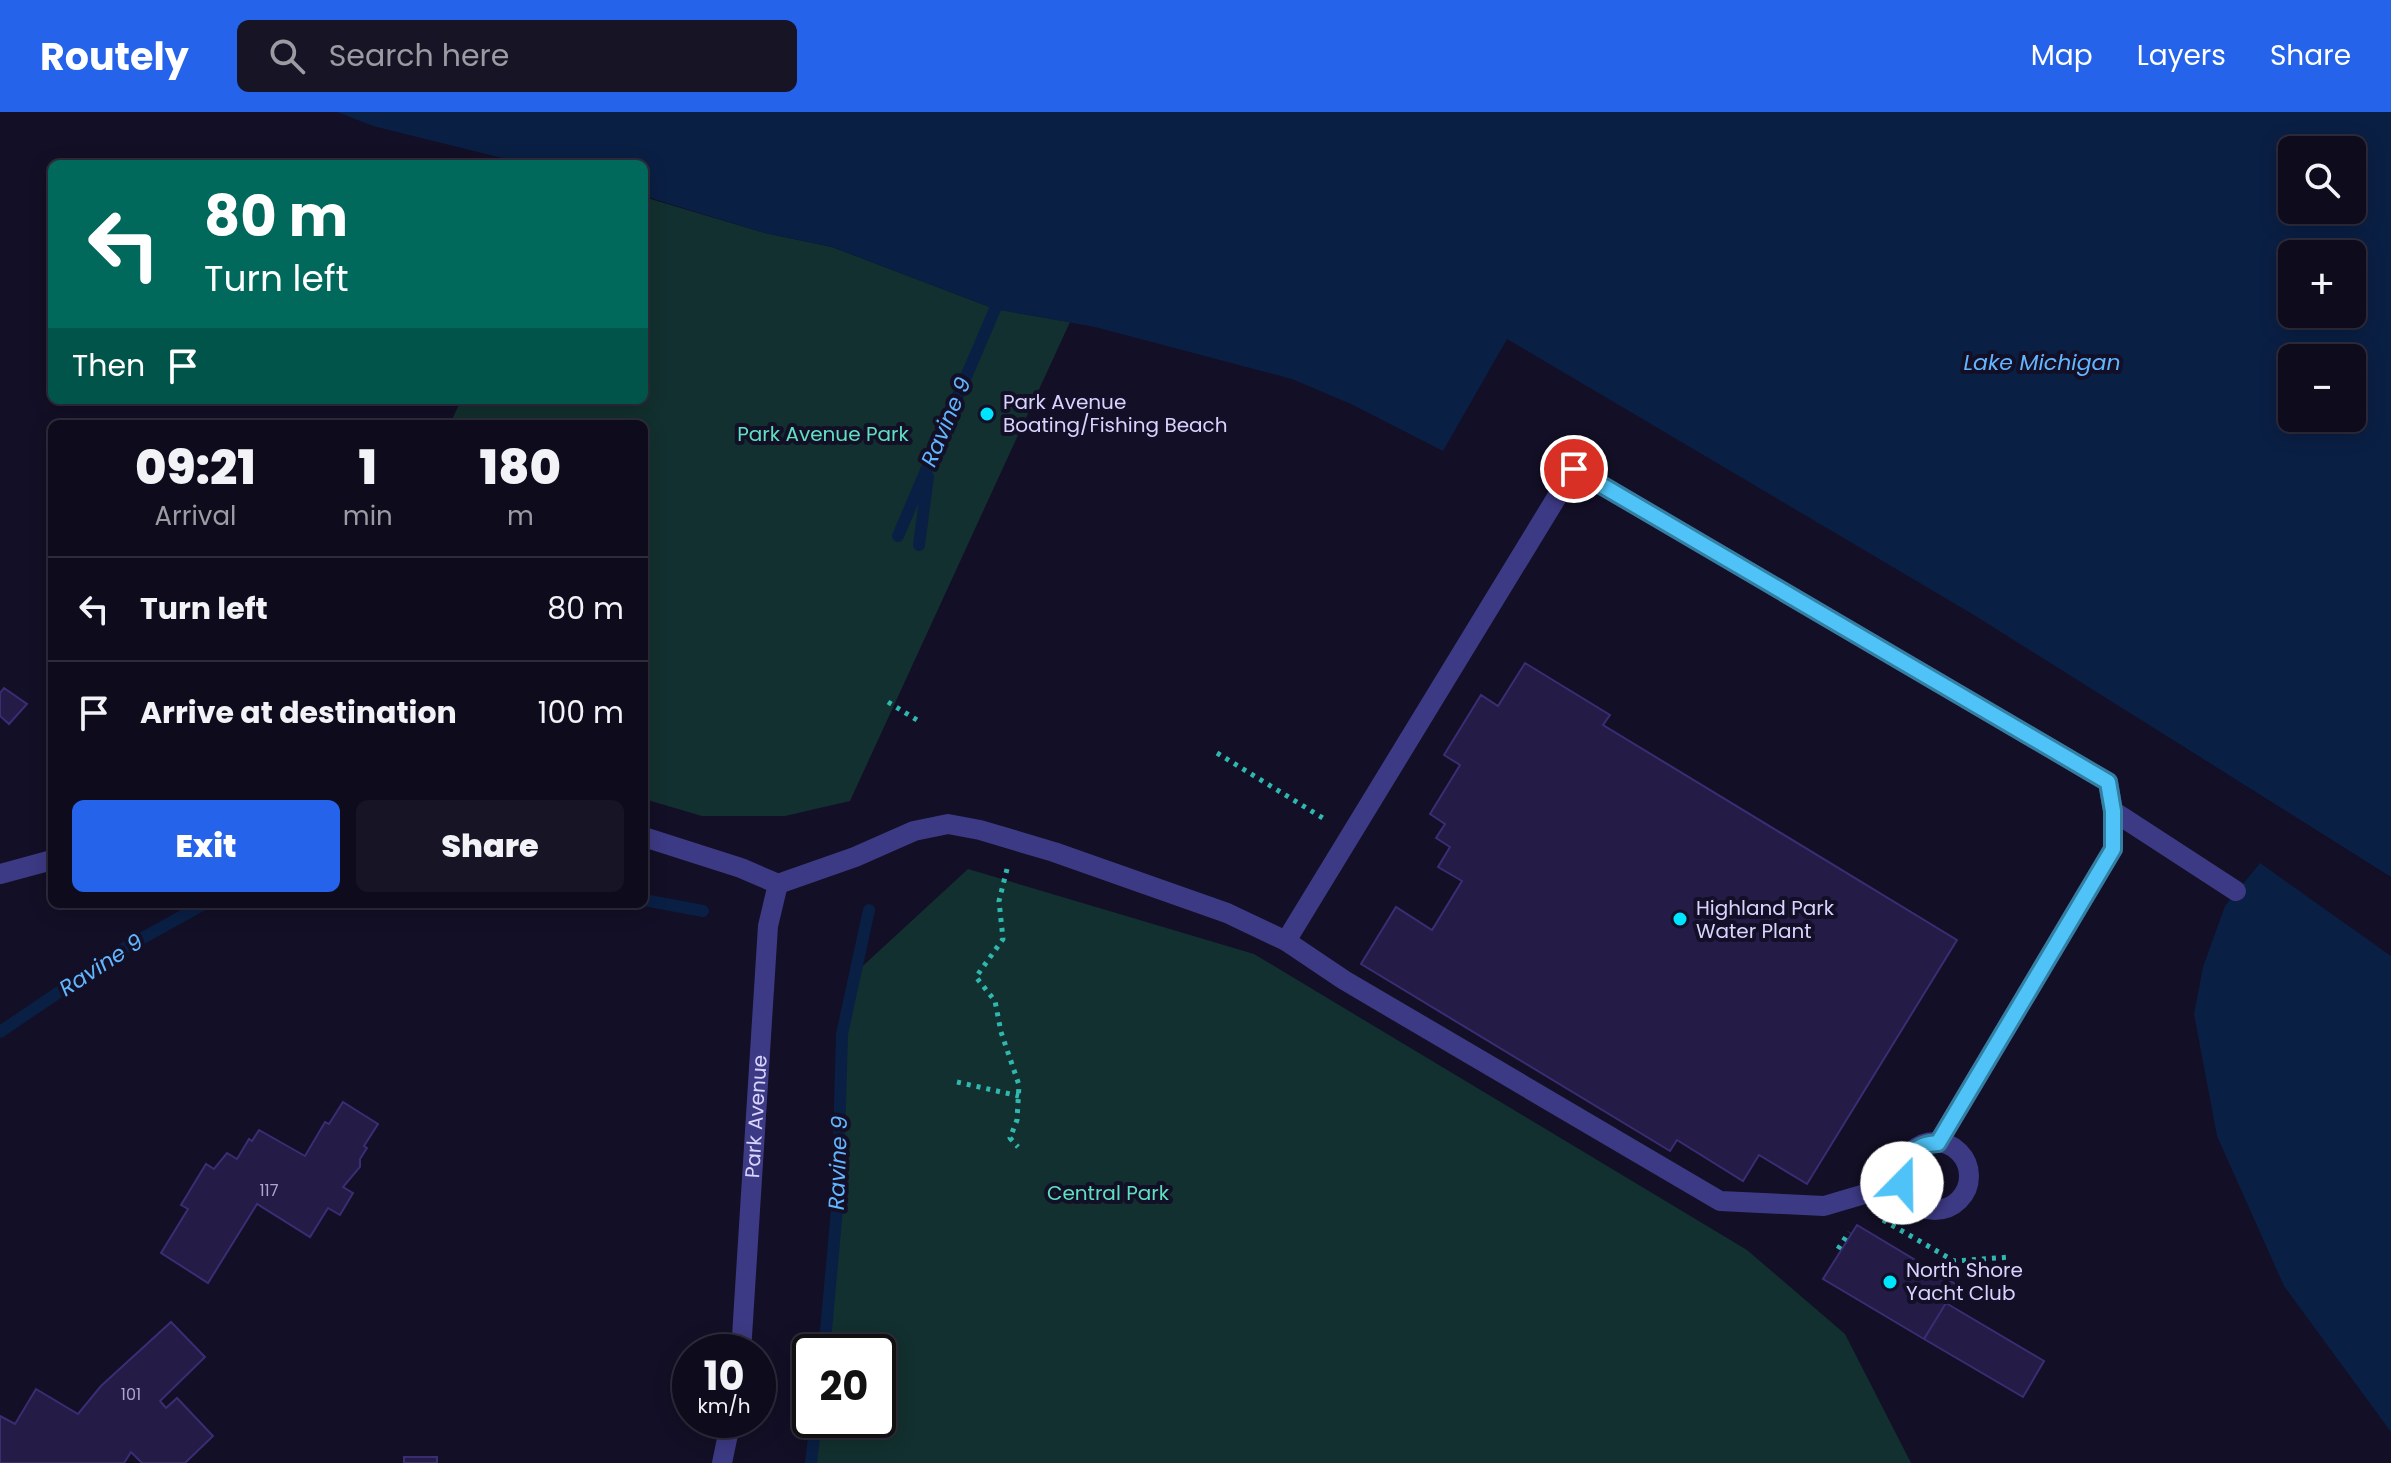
<!DOCTYPE html>
<html lang="en">
<head>
<meta charset="utf-8">
<style>
  :root { --surface:#0e0b1c; --page:#171425; --text:#f1f3f6; --muted:#9b9ba3; --line:#2e2b3b; --accent:#2563eb }
  body { margin:0; font-family:Poppins,sans-serif; background:var(--page); color:var(--text); height:100vh; display:flex; flex-direction:column; font-size:30px; white-space:nowrap }
  * { box-sizing:border-box; margin:0 }
  p { font-size:26px; color:var(--muted) }
  .icon { flex:none; width:44px; height:44px; fill:none; stroke:currentColor; stroke-width:2; stroke-linecap:round; stroke-linejoin:round }
  .map { position:relative; flex:1; overflow:hidden }
  .details { position:absolute; left:48px; top:308px; width:600px; height:488px; display:flex; flex-direction:column; background:var(--surface); border-radius:12px; box-shadow:0 4px 20px #0003,0 0 0 2px var(--line) }
  .details>* { flex:none }
  .top-card { position:absolute; left:48px; top:48px; width:600px; height:244px; border-radius:12px; box-shadow:0 4px 20px #0003,0 0 0 2px var(--line); background:#00695c; color:#fff; overflow:hidden }
  .tools { position:absolute; left:2278px; top:24px; display:grid; gap:16px }
  .tools a { display:grid; place-items:center; width:88px; height:88px; border-radius:12px; background:var(--surface); box-shadow:0 4px 20px #0003,0 0 0 2px var(--line); font-size:40px }
  .speed { position:absolute; left:672px; top:1222px; display:flex; gap:16px; font-size:40px; font-weight:700; text-align:center }
  .speed>* { display:grid; place-content:center; width:104px; height:104px; border-radius:50%; background:var(--surface); box-shadow:0 4px 20px #0003,0 0 0 2px var(--line); line-height:1 }
  .speed small { font-size:20px; font-weight:400 }
  .speed .limit { border:4px solid #111; border-radius:12px; background:#fff; color:#111 }
  .pin { position:absolute; display:grid; place-items:center; width:68px; height:68px; color:#fff; margin:-34px; border:4px solid #fff; border-radius:50%; box-shadow:0 2px 8px #0007 }
  .me { position:absolute; width:88px; margin:-44px; rotate:22deg; stroke-linejoin:round; filter:drop-shadow(0 0 6px #0008) }
  .turn { display:flex; align-items:center; gap:28px; height:168px; padding:0 24px; font-size:36px }
  .turn .icon { width:104px; height:104px; stroke-width:2.5 }
  .turn b { display:block; font-size:56px; line-height:68px }
  .then { display:flex; align-items:center; height:76px; padding:0 24px; background:#0003; gap:16px; font-size:30px }
  .eta { display:flex; justify-content:space-evenly; align-items:center; height:136px; text-align:center }
  .eta b { font-size:48px; font-weight:800; line-height:56px }
  .cta { display:flex; gap:16px; margin-top:auto; padding:16px 24px }
  .cta a { flex:1; height:92px; border-radius:12px; background:var(--accent); color:#fff; font-size:32px; font-weight:800; line-height:92px; text-align:center }
  .cta a+a { background:var(--page); color:var(--text) }
  ul { padding:0; list-style:none }
  li { display:flex; align-items:center; gap:24px; height:104px; padding:0 24px; border-top:2px solid var(--line) }
  li div { flex:1 }
  li b { display:block; font-size:30px }
  li em { font-style:normal }
  header { display:flex; align-items:center; gap:48px; box-sizing:border-box; height:112px; padding:0 40px; background:var(--accent); color:#fff }
  header strong { font-size:38px }
  nav { display:flex; gap:44px; margin-inline-start:auto; font-size:28px }
  .search { width:560px; height:72px; background:var(--page); display:flex; align-items:center; gap:20px; box-sizing:border-box; padding:0 28px; border-radius:12px; color:var(--muted); font-size:30px }
  .map>svg:first-child { display:block }
</style>
</head>
<body>
<header>
<strong>Routely</strong>
<div class="search"><svg class="icon" aria-label="search" viewBox="0 0 24 24"><circle cx="10" cy="10" r="6"/><path d="M15 15l6 6"/></svg>Search here</div>
<nav><a>Map</a><a>Layers</a><a>Share</a></nav>
</header>
<div class="map">
<svg width="2391" height="1351" viewBox="0 0 2391 1351">
  <rect width="100%" height="100%" fill="#130f26"/>
  <!-- green -->
  <path fill="#12302f" d="M644,85l121,36 67,14 163,62 75,13 -220,479 -65,15h-83l-58,-17v-375h-194l11,-24h183z
    M968,757l286,85 493,296 98,84 66,129h-1100l5,-43h62v-68h-54l13,-143 5,-175 12,-60z"/>
  <!-- water -->
  <path fill="#0a1f44" fill-rule="evenodd" d="M337,0h2054v765l-417,-262 -467,-276 -64,112 -92,-47 -59,-25 -197,-52 -100,-18 -163,-62 -67,-14 -121,-37v-32h-118l-153,-38zM2292,38h60v60h-60zM2292,142h60v60h-60zM2292,246h60v60h-60z
    M2260,751l131,93v476l-107,-146 -67,-150 -23,-122 9,-47 22,-61z"/>
  <!-- pier -->
  <path fill="#130f26" d="M2162,622l229,144v3l-231,-144z"/>
  <g fill="none" stroke-linecap="round" stroke-linejoin="round">
    <!-- stream -->
    <path stroke="#0a1f44" stroke-width="12" d="M898,424l97,-227
      M919,433l9,-68
      M644,788l59,11
      M0,920l121,-82 83,-46
      M824,1240l13,-143 5,-175 27,-124
      M811,1351l5,-43"/>
  </g>
  <!-- building -->
  <path fill="#241b47" stroke="#3b2d73" stroke-width="2" d="M1525,551l85,52 -7,10 354,215 -150,244 -48,-29 -16,26 -66,-41 -7,11 -309,-187 35,-57 36,23 30,-49 -24,-14 12,-20 -14,-9 9,-14 -15,-10 30,-49 -16,-10 37,-60 17,11z
    M4,576l23,16 -18,20 -9,-8v-23z
    M343,990l35,22 -14,22 3,2 -7,11v8l-17,20 10,6 -13,22 -12,-7 -18,29 -53,-33 -49,79 -47,-30 27,-44 -7,-4 25,-41 8,5 13,-16 10,6 12,-20 3,2 7,-11 46,26 20,-34 4,2z
    M1857,1113l100,60 -33,54 -101,-60z
    M1946,1191l98,58 -21,36 -99,-58z
    M171,1210l34,35 -45,44 6,7 11,-10 36,38 -28,27h-43l-11,-11 -7,11h-124v-47l15,8 21,-35 42,25 23,-28z
    M404,1345h33v6h-33z"/>
  <g fill="none" stroke-linecap="round" stroke-linejoin="round">
    <!-- path -->
    <path stroke="#2fb8b0" stroke-width="5" stroke-dasharray="4 6" stroke-linecap="butt" d="M888,590l29,18
      M1217,641l109,67
      M1007,757l-8,32 4,38 -27,38 19,24 6,31 18,53 -2,35 -7,18 8,9
      M957,970l62,14
      M1883,1108l71,41 57,-4
      M1838,1137l11,-17"/>
    <!-- lane -->
    <g stroke="#3d3a85" stroke-width="20">
      <path d="M2113,699l123,80"/>
      <path d="M644,725l97,31 37,16"/>
      <path d="M0,762l52,-14"/>
      <path d="M778,772l77,-27 59,-26 34,-7 32,6 74,22 173,61 59,28 58,39 376,221 104,5 78,-23"/>
      <path d="M1286,829l288,-472 534,313 5,29v38l-175,294"/>
      <circle cx="1935" cy="1064" r="34"/>
      <path id="s1" d="M741,1240l27,-426 10,-42"/>
      <path d="M722,1351l9,-43"/>
    </g>
  </g>
  <g fill="none" stroke-linecap="round" stroke-linejoin="round">
    <!-- route casing -->
    <g stroke="#337fa1" stroke-width="20">
      <path id="route" d="M1574,357l534,313 5,29v38l-175,294c-24,1 -37,16 -36,40"/>
    </g>
    <!-- route -->
    <use href="#route" stroke="#4fc3f7" stroke-width="14"/>
  </g>
  <!-- markers -->
  <g fill="#00e5ff" stroke="#130f26" stroke-width="3">
    <circle cx="987" cy="302" r="8"/>
    <circle cx="1680" cy="807" r="8"/>
    <circle cx="1890" cy="1170" r="8"/>
  </g>
  <g text-anchor="middle" dominant-baseline="central" stroke-width="8" stroke-linejoin="round" paint-order="stroke">
    <!-- number labels -->
    <g font-size="16" fill="#aca6d1">
      <text x="269" y="1078">117</text>
      <text x="131" y="1282">101</text>
    </g>
    <!-- poi labels -->
    <g font-size="20" fill="#d9d4ff" stroke="#130f26" text-anchor="start">
      <text x="1003" y="290">Park Avenue<tspan x="1003" dy="23">Boating/Fishing Beach</tspan></text>
      <text x="1696" y="796">Highland Park<tspan x="1696" dy="23">Water Plant</tspan></text>
      <text x="1906" y="1158">North Shore<tspan x="1906" dy="23">Yacht Club</tspan></text>
    </g>
    <!-- park labels -->
    <g font-size="20" fill="#5fe0c0" stroke="#130f26">
      <text x="823" y="322">Park Avenue Park</text>
      <text x="1108" y="1081">Central Park</text>
    </g>
    <!-- street labels -->
    <g font-size="20" fill="#d9d4ff" stroke="#130f26">
      <text stroke="none"><textPath href="#s1" startOffset="236">Park Avenue</textPath></text>
    </g>
    <!-- water labels -->
    <g font-size="22" font-style="italic" fill="#62b6ff" stroke="#130f26">
      <text x="2042" y="250">Lake Michigan</text>
      <text transform="translate(946 310) rotate(-67)">Ravine 9</text>
      <text transform="translate(101 853) rotate(-33)">Ravine 9</text>
      <text transform="translate(838 1051) rotate(-88)">Ravine 9</text>
    </g>
  </g>
</svg>
<div class="tools">
<a><svg class="icon" aria-label="search" viewBox="0 0 24 24"><circle cx="10" cy="10" r="6"/><path d="M15 15l6 6"/></svg></a>
<a>+</a>
<a>−</a>
</div>
<div class="speed"><div>10<small>km/h</small></div><div class="limit">20</div></div>
<div class="pin" style="left:1574px;top:357px;background:#d93025"><svg class="icon" aria-label="arrive" viewBox="0 0 24 24"><path d="M6 21V4h12l-3 4 3 4H6"/></svg></div>
<svg class="me" style="left:1902px;top:1071px" viewBox="-20 -20 40 40"><circle r="19" fill="#fff"/><path d="M0-13L10 11 0 6-10 11z" fill="#4fc3f7"/></svg>
<div class="top-card">
<div class="turn"><svg class="icon" aria-label="left" viewBox="0 0 24 24"><path d="M17 20v-9H6M10 6l-5 5 5 5"/></svg><div><b>80 m</b>Turn left</div></div>
<div class="then">Then<svg class="icon" aria-label="arrive" viewBox="0 0 24 24"><path d="M6 21V4h12l-3 4 3 4H6"/></svg></div>
</div>
<section class="details">
<div class="eta">
<div><b>09:21</b><p>Arrival</p></div>
<div><b>1</b><p>min</p></div>
<div><b>180</b><p>m</p></div>
</div>
<ul>
<li><svg class="icon" aria-label="left" viewBox="0 0 24 24"><path d="M17 20v-9H6M10 6l-5 5 5 5"/></svg><div><b>Turn left</b></div><em>80 m</em></li>
<li><svg class="icon" aria-label="arrive" viewBox="0 0 24 24"><path d="M6 21V4h12l-3 4 3 4H6"/></svg><div><b>Arrive at destination</b></div><em>100 m</em></li>
</ul>
<div class="cta"><a>Exit</a><a>Share</a></div>
</section>
</div>
</body>
</html>
